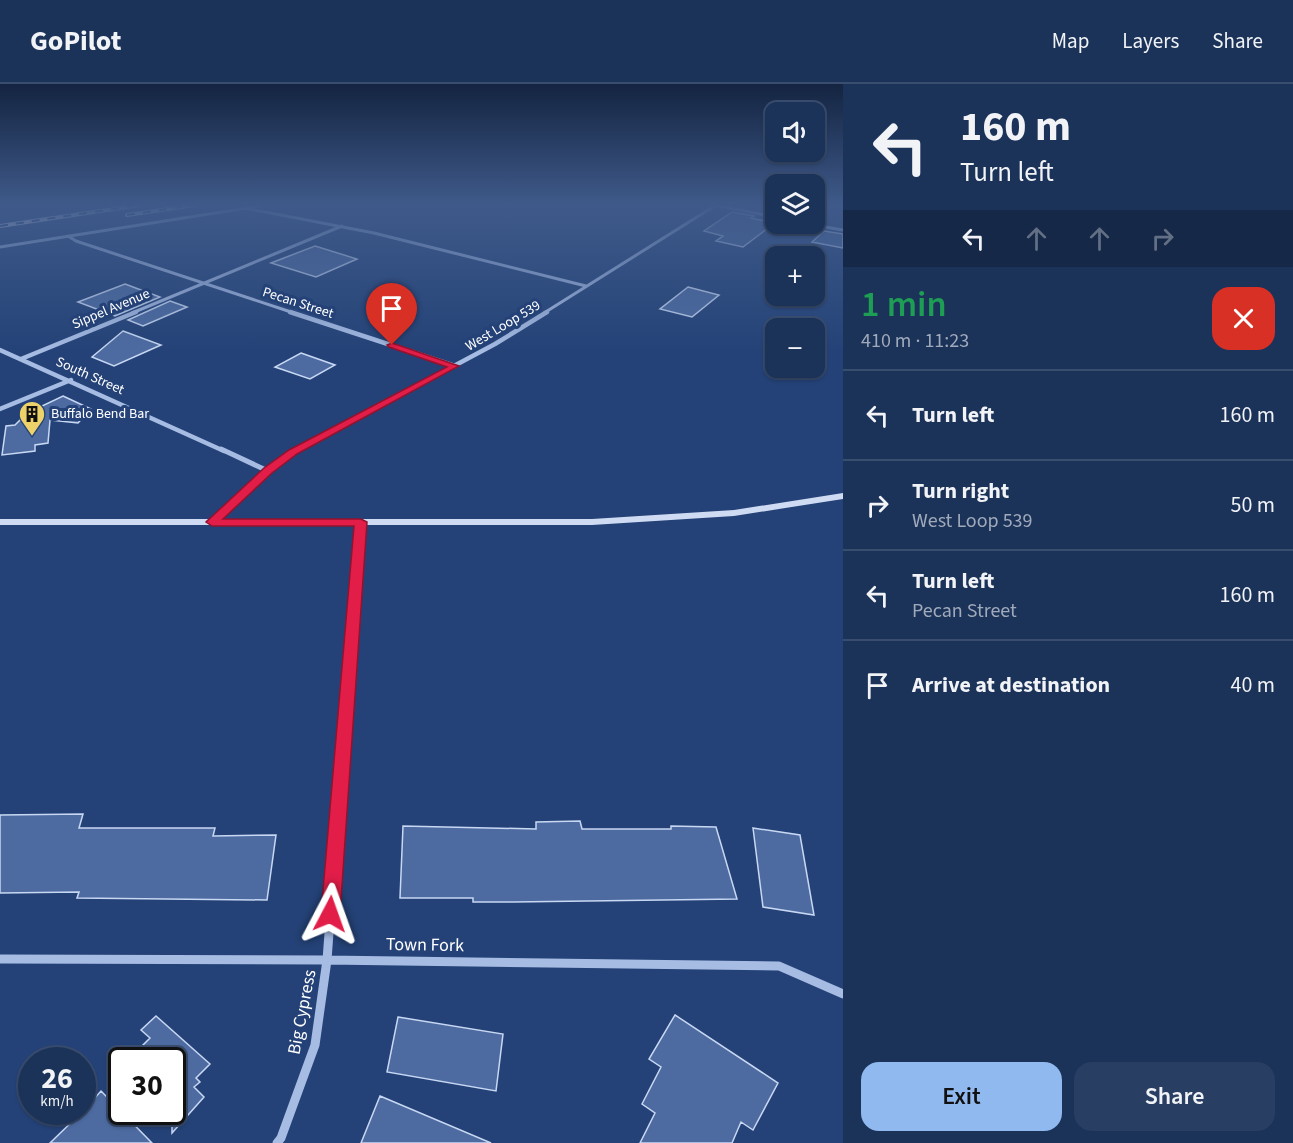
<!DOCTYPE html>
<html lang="en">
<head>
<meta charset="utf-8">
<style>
  :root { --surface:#1b3259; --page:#283e62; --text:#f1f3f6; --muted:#a0aaba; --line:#394d6f; --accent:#90b9f0 }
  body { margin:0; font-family:"Source Sans 3",sans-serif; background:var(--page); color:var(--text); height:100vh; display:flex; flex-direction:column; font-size:22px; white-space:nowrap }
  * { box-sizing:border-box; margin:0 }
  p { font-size:20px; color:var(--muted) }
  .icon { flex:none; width:33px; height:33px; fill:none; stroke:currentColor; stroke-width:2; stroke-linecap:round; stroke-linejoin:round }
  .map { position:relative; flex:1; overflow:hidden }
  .details { display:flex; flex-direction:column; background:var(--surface); width:450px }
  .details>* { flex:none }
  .hud { background:#1b3259; color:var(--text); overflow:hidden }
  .buttons { position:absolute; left:765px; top:18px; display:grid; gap:12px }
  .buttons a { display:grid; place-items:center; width:60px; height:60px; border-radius:12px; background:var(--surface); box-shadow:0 2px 4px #0004,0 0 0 2px var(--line); font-size:30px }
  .speed { position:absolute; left:18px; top:963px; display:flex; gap:12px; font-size:30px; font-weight:700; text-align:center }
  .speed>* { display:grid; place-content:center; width:78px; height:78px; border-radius:50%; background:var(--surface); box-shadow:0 2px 4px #0004,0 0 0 2px var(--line); line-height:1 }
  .speed small { font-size:15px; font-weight:400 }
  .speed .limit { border:3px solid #111; border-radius:9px; background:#fff; color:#111 }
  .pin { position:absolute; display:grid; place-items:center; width:51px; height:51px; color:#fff; margin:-62px -26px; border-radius:50% 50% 50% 0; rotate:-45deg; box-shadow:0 0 6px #0007 }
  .pin .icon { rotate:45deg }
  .me { position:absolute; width:66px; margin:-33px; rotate:4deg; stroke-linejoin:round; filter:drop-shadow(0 0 4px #0008) }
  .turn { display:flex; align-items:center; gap:21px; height:126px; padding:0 18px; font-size:27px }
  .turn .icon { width:78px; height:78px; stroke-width:2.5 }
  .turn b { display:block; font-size:42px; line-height:51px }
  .lanes { display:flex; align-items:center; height:57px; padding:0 18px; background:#0003; justify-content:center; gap:30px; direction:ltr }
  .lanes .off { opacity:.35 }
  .round { display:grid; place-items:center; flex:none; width:63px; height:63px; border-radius:18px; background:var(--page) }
  .headline { display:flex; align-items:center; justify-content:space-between; height:102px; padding:0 18px }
  h1 { font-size:36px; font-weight:600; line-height:45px; color:#1e9e55 }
  .primary-button { display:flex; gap:12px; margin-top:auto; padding:12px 18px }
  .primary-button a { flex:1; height:69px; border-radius:18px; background:var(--accent); color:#111; font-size:24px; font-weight:600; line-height:69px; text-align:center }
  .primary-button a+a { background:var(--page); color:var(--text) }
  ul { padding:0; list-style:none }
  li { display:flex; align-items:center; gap:18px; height:90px; padding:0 18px; border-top:2px solid var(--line) }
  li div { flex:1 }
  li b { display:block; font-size:22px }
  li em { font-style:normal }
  header { display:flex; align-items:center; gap:36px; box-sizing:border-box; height:84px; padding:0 30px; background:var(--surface); border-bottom:2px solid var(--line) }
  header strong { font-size:28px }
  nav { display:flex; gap:33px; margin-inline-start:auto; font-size:21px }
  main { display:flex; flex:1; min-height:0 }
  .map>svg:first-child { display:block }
</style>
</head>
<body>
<header>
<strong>GoPilot</strong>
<nav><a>Map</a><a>Layers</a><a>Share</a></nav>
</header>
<main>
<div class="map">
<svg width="843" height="1059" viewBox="0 0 843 1059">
  <rect width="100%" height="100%" fill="#244277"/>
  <!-- building -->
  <path fill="#4d6ba1" stroke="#c8d8f3" stroke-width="1.5" d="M732,128l22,4 -3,2 18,4 -3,2 6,1 -29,22 -27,-6 7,-5 -19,-5z
    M824,147l19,3v14l-31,-6z
    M315,162l42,13 -41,18 -45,-14z
    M125,200l35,13 -45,19 -37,-14z
    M688,203l31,8 -27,22 -32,-8z
    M170,217l17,6 -44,19 -15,-6z
    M123,247l38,14 -47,21 -22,-9z
    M301,269l34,12 -25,14 -35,-12z
    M63,312l28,13 -13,14 -28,-3 -2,23 -13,2v6l-33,4 4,-29 9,-1 9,-9h-3z
    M83,730l-4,14h136l-2,8 63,-1 -9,65 -190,-2 2,-6 -79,1v-78z
    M580,737l2,8h89v-3l45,1 21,72 -224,3h-40v-4h-73l3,-72 133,3v-7z
    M753,744l47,7 14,80 -51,-8z
    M675,931l103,68 -25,47 -12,-8 -9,21h-92l15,-30 -13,-9 19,-37 -12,-8z
    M156,932l54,48 -14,14 4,4 -6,5 10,10 -32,36v-73h-44l22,-22 -9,-8z
    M398,933l105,17 -7,57 -109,-19z
    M101,1007l51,52h-102l32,-31z
    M380,1012l111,47h-130z"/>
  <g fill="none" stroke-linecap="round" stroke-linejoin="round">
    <!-- minor-far4 -->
    <path stroke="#a6bce3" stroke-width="3" d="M715,121l61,12
      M245,124l129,25 212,53
      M808,140l35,6
      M68,152l8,5 218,72
      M0,163l265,-42
      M132,229l210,-87
      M544,229l172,-108"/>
    <!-- minor-far3 -->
    <path stroke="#a6bce3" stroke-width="4.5" d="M290,228l165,54
      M0,266l224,101
      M21,275l115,-47
      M0,325l71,-29
      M295,367l200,-107 52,-32"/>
    <!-- minor-far2 -->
    <path stroke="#a6bce3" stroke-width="5" d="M221,365l47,22
      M212,438l56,-51 30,-22
      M353,543l8,-105"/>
    <!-- minor-far1 -->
    <path stroke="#a6bce3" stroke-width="7" d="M335,770l18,-228"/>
    <!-- minor -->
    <path stroke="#a6bce3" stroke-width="9" d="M0,875l327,1 452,6 64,28
      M277,1059l4,-5 34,-93 12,-85 8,-108"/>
    <!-- secondary -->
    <path fill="#cfdbf3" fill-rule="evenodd" d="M843,409v6l-109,17 -142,9h-592v-6h592l142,-9z"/>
    <!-- rail casing -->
    <g stroke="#fff" stroke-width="4">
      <path id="rail" d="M127,131l68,-10
        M0,142l140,-21"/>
    </g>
    <!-- rail -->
    <use href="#rail" stroke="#244277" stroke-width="2" stroke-dasharray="8" stroke-linecap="butt"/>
  </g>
  <!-- sky -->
  <linearGradient id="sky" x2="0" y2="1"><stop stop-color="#142441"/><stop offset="0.45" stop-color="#3f5a8a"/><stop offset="1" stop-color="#3f5a8a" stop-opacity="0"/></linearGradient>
  <rect width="843" height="269" fill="url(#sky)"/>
  <!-- route -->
  <path fill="#e11d48" stroke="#92132f" stroke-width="1.5" d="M392,259l67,23 -162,88 -25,19 -49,46h138l6,3 -27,392 -3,6 -7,2 -6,-2 -3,-6 33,-388h-142l-6,-4 58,-54 25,-18 158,-83 -58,-20 -2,-2z"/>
  <!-- icons -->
  <defs>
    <g id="building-pin" transform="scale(1.35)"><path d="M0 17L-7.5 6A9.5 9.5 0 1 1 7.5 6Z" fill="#edd26a" stroke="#244277"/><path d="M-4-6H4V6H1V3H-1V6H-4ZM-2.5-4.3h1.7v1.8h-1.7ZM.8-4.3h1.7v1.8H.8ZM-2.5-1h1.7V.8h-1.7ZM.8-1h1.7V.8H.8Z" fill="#111"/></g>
  </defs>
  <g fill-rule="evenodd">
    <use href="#building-pin" x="32" y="330"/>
  </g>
  <g text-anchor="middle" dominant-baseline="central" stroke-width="6" stroke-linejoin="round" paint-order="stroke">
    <!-- far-street labels -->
    <g font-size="14" fill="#fff" stroke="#244277">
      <text transform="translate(298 219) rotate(18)">Pecan Street</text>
      <text transform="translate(111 225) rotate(-23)">Sippel Avenue</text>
      <text transform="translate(503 242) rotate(-31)">West Loop 539</text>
      <text transform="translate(90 292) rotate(24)">South Street</text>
    </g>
    <!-- far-poi labels -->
    <g font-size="14" fill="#fff" stroke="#244277" text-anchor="start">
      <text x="51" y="330">Buffalo Bend Bar</text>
    </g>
    <!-- near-street labels -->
    <g font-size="18" fill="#fff" stroke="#244277">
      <text transform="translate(425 861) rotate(1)">Town Fork</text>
      <text transform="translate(302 928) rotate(-79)">Big Cypress</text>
    </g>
  </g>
</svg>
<div class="buttons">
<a><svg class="icon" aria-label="sound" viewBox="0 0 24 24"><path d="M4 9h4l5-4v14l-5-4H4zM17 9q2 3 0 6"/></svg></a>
<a><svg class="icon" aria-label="layers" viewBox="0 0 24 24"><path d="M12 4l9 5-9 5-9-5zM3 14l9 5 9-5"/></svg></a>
<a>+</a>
<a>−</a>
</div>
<div class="speed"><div>26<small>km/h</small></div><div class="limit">30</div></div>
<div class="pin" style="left:392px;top:261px;background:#d93025"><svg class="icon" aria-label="arrive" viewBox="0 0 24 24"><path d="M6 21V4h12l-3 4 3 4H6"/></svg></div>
<svg class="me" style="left:330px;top:830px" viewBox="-20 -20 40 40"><path d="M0-17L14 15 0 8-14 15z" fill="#e11d48" stroke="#fff" stroke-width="4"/></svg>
</div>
<section class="details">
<div class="hud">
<div class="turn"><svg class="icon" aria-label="left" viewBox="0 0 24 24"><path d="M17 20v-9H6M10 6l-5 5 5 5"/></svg><div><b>160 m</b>Turn left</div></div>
<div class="lanes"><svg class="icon" aria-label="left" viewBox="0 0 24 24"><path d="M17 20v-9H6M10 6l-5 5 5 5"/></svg><svg class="icon off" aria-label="ahead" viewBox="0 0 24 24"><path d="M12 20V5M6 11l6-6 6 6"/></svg><svg class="icon off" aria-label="ahead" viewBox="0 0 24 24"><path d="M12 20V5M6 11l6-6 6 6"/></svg><svg class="icon off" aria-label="right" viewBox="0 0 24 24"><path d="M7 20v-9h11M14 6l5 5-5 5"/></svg></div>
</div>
<div class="headline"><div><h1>1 min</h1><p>410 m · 11:23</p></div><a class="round" style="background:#d93025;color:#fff"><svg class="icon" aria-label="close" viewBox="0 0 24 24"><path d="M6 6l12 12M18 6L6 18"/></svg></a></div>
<ul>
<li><svg class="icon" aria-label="left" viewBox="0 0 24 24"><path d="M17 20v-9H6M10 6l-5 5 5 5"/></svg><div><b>Turn left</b></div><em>160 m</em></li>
<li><svg class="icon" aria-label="right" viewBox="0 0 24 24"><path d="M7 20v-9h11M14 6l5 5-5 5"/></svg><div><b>Turn right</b><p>West Loop 539</p></div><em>50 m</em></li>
<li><svg class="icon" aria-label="left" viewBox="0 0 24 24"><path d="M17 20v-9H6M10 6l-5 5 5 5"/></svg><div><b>Turn left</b><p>Pecan Street</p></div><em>160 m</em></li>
<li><svg class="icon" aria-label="arrive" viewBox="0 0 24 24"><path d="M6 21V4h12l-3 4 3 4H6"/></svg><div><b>Arrive at destination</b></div><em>40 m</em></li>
</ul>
<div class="primary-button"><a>Exit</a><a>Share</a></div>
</section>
</main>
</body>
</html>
